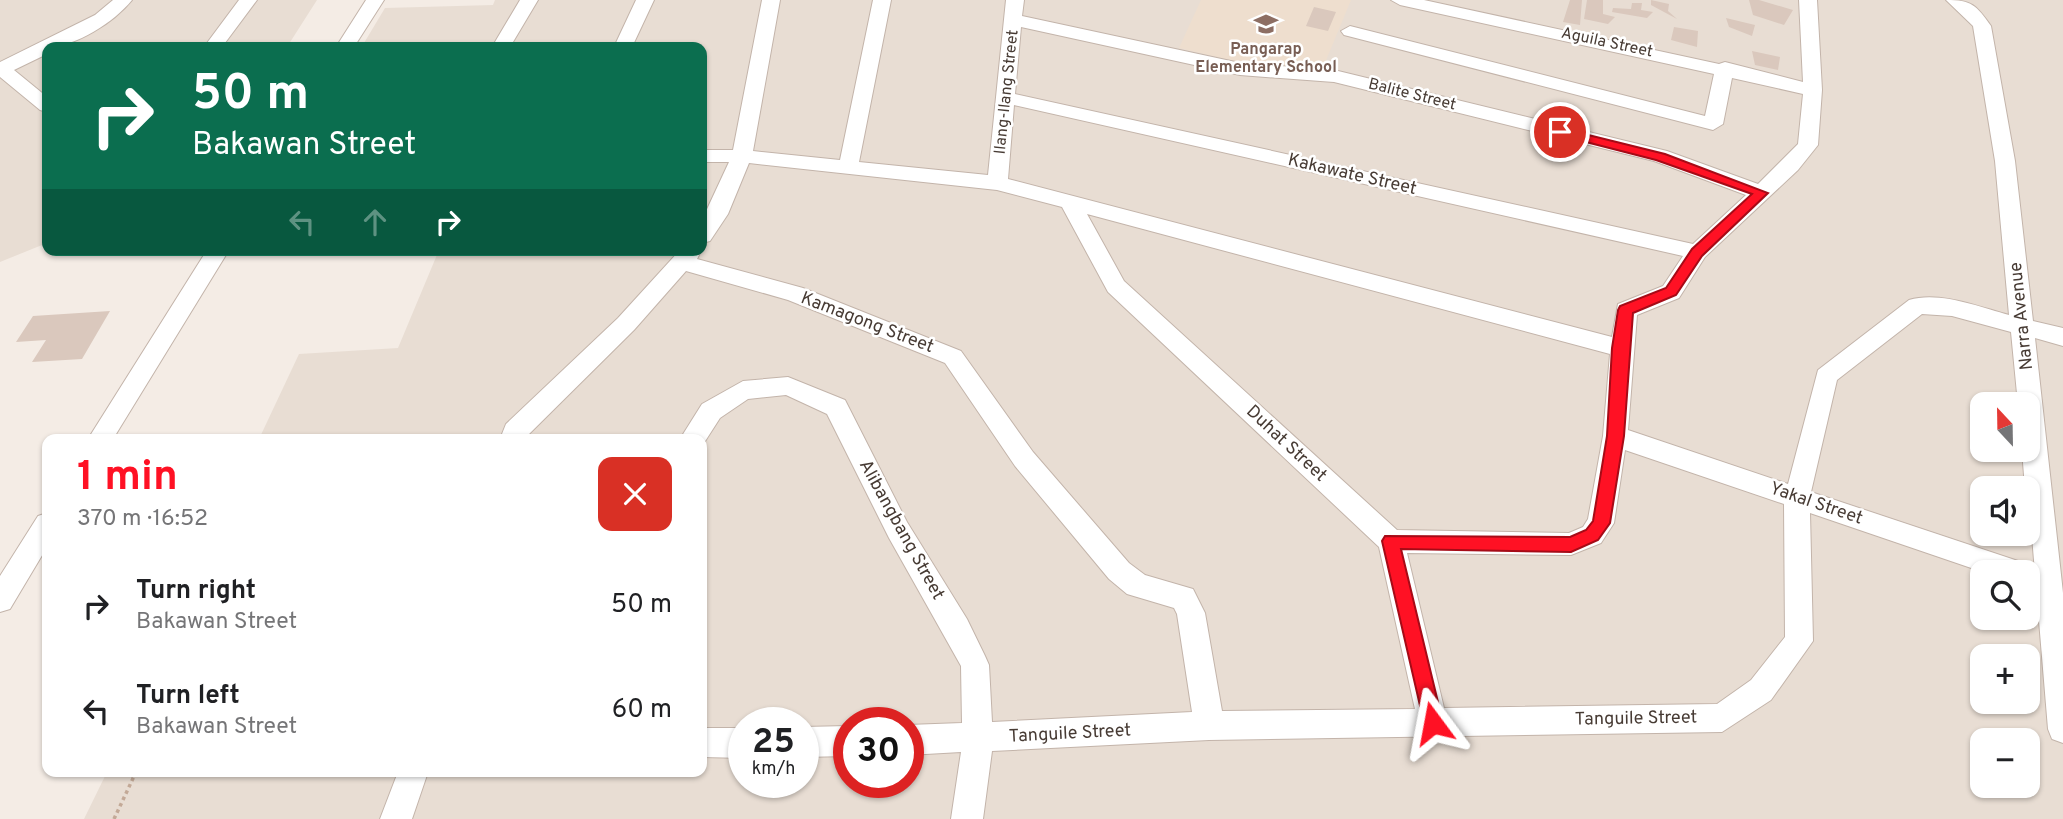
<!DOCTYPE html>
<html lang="en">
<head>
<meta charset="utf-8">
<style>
  :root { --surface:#fff; --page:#f2f2f2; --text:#202124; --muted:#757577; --accent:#ff1124 }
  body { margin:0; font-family:Overpass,sans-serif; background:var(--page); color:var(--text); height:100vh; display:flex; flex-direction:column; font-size:26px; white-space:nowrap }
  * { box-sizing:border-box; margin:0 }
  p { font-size:23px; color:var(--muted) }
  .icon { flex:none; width:38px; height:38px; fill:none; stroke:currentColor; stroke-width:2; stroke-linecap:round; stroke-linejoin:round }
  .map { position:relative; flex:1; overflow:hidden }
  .drawer { position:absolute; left:42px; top:434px; width:665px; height:343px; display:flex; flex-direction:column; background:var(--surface); border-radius:14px; box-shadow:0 2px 5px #0004 }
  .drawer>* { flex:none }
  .guide { position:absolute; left:42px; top:42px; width:665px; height:214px; border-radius:14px; box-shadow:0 2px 5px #0004; background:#0b6e4f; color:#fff; overflow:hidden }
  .needle { width:46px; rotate:338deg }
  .tools { position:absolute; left:1970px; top:392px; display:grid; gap:14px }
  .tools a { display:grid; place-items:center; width:70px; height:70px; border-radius:14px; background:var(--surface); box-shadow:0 2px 5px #0004; font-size:35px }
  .speed { position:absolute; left:728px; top:707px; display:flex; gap:14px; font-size:35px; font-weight:700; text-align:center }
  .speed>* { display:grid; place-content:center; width:91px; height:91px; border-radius:50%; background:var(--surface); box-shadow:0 2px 5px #0004; line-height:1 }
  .speed small { font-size:18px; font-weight:400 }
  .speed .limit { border:10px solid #d22; background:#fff; color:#111 }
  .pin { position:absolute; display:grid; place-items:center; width:60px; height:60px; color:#fff; margin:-30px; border:4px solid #fff; border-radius:50%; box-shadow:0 2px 7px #0007 }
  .me { position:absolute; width:77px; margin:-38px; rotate:347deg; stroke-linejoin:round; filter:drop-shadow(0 0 5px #0008) }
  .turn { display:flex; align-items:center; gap:24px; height:147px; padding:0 35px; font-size:32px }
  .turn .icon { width:91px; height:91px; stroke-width:2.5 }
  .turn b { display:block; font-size:49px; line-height:60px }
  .lanes { display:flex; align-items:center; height:66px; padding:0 35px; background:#0003; justify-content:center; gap:35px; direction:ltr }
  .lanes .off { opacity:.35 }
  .round { display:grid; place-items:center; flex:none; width:74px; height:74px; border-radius:14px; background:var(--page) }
  .overview { display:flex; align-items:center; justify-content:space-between; height:119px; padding:0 35px }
  h1 { font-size:42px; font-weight:700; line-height:52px; color:var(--accent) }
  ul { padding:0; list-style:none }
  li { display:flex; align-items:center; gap:21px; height:105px; padding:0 35px }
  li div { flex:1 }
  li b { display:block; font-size:26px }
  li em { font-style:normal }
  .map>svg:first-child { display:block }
</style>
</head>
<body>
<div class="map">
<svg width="2063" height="819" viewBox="0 0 2063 819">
  <rect width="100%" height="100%" fill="#f4ece5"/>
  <!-- residential -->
  <path fill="#e8ddd3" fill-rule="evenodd" d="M0,0h317l-30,47h-240v196l-47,19z
    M495,0h1568v819h-1979l23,-47h595v-333h-443l40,-85 99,-6 41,-98h263v-203h-295l1,-3 -44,-1 21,-35 108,-3zM1983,404h45v46h-45zM1983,488h45v46h-45zM1983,572h45v46h-45zM1983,656h45v46h-45zM744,723h59v59h-59zM849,723h59v59h-59zM1983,740h45v46h-45z"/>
  <!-- education -->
  <path fill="#eedece" d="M1201,0h150l-29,70 -76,-6 -67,-16z"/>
  <!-- building -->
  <path fill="#dac8bd" d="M1570,0h12l-2,25 -17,-3z
    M1587,0h16v14l12,3 -7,7 -24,-5z
    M1651,0l18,4 -1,7 9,8 -26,-14z
    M1749,0h10l34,10 -9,15 -31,-10z
    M1632,3h10l-1,7 12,2 -6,6 -35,-6 1,-4 18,1z
    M1314,7l22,5 -8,19 -22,-5z
    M1726,18l29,7 -3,11 -23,-9z
    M1674,27l24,4 -1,16 -26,-7z
    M1752,51l28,6 -2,13 -23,-5z
    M110,311l-28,48 -50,3 14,-22 -30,2 17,-26z"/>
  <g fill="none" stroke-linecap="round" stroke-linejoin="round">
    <!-- street casing -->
    <g stroke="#c3b4aa" stroke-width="2">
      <path id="street" d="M113,0h19c-18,22 -56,47 -85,47v7l-33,16 33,27v15l-7,-2 -40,-33v-15l95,-47z
        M239,0h18l-35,47h-18z
        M366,0h18l-30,47h-18z
        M520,0h18l-28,47h-18z
        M636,0h18l-22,47h-18z
        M762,0h18l-27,151 87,9 33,-160h18l-32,162 129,13 18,-175h18l-2,16 218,47 94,7 333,81 91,33 40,-40 5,-50 -71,-16 -9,46 -10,6 -369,-95 -3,-4 9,-5 355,90 9,-42 -314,-69 -9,-5h33l295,64 6,-2 78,20 -4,-82h18l5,90 -4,55 -20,25 -93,87 -26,41 -42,17 -9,115 160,54 30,-114 91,-70c31,-9 70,7 100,15l-14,-154 -22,-135 -27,-26c26,0 30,5 45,26l24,135 18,160 30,7v18l-28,-8 28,255v150l-11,-4 -4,-10 -20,-241h-3l-3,-38h6v-46h-10l-7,-72 -59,-16 -30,-2 -85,66 -26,112 216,72 4,8 -3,5v-5h-45l-173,-59 3,128 -42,59 -49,32 -513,8 -217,11 -9,68h-32l10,-67 -53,3v-30l54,-2 -1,-57 -72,-128 -62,-124 -41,-19 -38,4 -28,19 -18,28v-7h-22l22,-35 41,-23 45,-4 57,23 62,122 60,97 18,37 4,9 3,57 200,-10 -15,-98 -3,-6 -47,-14 -18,-15 -94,-113 -70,-103 -157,-63 -102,-29 -52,59 -110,109h-24l6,-15 112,-106 62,-68 22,-1 -5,10 106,29 158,63 72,101 96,111 16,12 48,14 12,24 17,98 193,-2 -36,-162 -271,-255 -46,-85 -65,-17 -248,-27 -21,51 -18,27 -8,2v-23l27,-58h-27v-12h31zM1021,27l219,48 94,7 320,79 92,34 -53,49 -678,-150zM1014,105l669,151 -20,30 -45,18 -6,33 -604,-158zM1087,214l523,140 -7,82 -15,83 -5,8 -14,6 -172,-3 -273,-249zM1625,450l159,54 1,133 -34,43 -34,24 -273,4 -37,-155 164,2 30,-12 13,-20z
        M207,250h22l-116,189h-25z
        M47,513v34l-37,62 -10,3v-36l38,-60z
        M849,726v30l-46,1v-30z
        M702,728h42v30l-42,-1z
        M398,772h30l-16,47h-32z"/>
    </g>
    <!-- path -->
    <path stroke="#c3a997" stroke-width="3.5" stroke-dasharray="3.5 3.5" stroke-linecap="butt" d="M114,819l22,-47"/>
    <!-- street -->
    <use href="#street" fill="#fff" fill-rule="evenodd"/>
  </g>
  <!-- route -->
  <path fill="#ff1124" stroke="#a60b17" stroke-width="2" d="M1560,128l105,26 103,39 -66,63 -26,39 -43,18 -9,123 -14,87 -12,17 -27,12 -170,-3 42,174 -3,6 -7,3 -7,-3 -2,-6 -42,-182 3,-5 185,1 16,-7 7,-9 14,-85 5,-88 6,-38 2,-4 46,-18 26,-39 60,-55 -96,-34 -101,-26 -2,-2z"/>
  <!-- icons -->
  <defs>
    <g id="school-bare" transform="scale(1.89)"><path d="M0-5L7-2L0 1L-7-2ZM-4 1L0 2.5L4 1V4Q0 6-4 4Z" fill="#8d6e63" stroke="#fff" stroke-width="2.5" paint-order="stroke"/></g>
  </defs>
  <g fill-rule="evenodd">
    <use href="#school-bare" x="1266" y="24"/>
  </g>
  <g text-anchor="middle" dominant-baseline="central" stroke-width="5" stroke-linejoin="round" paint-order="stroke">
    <!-- far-street labels -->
    <g font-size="16" fill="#473b34" stroke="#fff">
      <text transform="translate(1607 43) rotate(12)">Aguila Street</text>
      <text transform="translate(1007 92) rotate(-84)">Ilang-Ilang Street</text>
      <text transform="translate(1412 95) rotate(14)">Balite Street</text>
    </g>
    <!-- far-education labels -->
    <g font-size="16" font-weight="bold" fill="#785e54" stroke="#fff">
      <text x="1266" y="50">Pangarap<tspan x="1266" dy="18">Elementary School</tspan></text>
    </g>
    <!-- street labels -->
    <g font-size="18" fill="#473b34" stroke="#fff">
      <text transform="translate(1352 175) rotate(13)">Kakawate Street</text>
      <text transform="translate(2022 316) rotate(-96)">Narra Avenue</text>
      <text transform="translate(867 323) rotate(21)">Kamagong Street</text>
      <text transform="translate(1286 444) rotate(43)">Duhat Street</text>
      <text transform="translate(1816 504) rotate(19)">Yakal Street</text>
      <text transform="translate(901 530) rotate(61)">Alibangbang Street</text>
      <text transform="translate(1636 719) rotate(-1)">Tanguile Street</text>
      <text transform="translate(1070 734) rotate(-3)">Tanguile Street</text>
    </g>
  </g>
</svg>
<div class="tools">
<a><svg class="needle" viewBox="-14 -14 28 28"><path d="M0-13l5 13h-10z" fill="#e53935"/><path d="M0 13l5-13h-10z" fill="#757577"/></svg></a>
<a><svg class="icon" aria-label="sound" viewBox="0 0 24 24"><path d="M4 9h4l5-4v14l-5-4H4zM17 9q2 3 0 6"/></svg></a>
<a><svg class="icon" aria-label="search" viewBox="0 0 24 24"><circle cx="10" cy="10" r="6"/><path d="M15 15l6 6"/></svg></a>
<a>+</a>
<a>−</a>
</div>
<div class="speed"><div>25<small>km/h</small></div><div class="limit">30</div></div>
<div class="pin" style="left:1560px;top:132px;background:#d93025"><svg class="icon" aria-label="arrive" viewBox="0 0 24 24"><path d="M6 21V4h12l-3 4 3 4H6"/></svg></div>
<svg class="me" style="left:1433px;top:723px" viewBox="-20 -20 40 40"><path d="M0-17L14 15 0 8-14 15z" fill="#ff1124" stroke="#fff" stroke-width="4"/></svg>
<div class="guide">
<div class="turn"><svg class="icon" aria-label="right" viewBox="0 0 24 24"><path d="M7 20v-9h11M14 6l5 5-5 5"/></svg><div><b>50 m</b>Bakawan Street</div></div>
<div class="lanes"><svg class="icon off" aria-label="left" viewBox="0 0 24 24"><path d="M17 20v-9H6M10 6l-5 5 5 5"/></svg><svg class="icon off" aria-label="ahead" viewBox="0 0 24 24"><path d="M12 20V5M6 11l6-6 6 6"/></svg><svg class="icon" aria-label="right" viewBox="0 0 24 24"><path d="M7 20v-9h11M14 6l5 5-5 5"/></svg></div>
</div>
<section class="drawer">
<div class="overview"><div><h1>1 min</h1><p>370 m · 16:52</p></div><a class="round" style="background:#d93025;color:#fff"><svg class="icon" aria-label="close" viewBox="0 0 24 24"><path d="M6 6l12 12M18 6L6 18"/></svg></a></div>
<ul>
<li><svg class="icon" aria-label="right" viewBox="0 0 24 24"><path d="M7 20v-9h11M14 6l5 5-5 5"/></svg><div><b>Turn right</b><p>Bakawan Street</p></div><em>50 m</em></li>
<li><svg class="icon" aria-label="left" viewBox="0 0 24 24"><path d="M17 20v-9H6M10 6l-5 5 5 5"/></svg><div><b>Turn left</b><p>Bakawan Street</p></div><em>60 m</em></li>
</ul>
</section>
</div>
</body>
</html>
